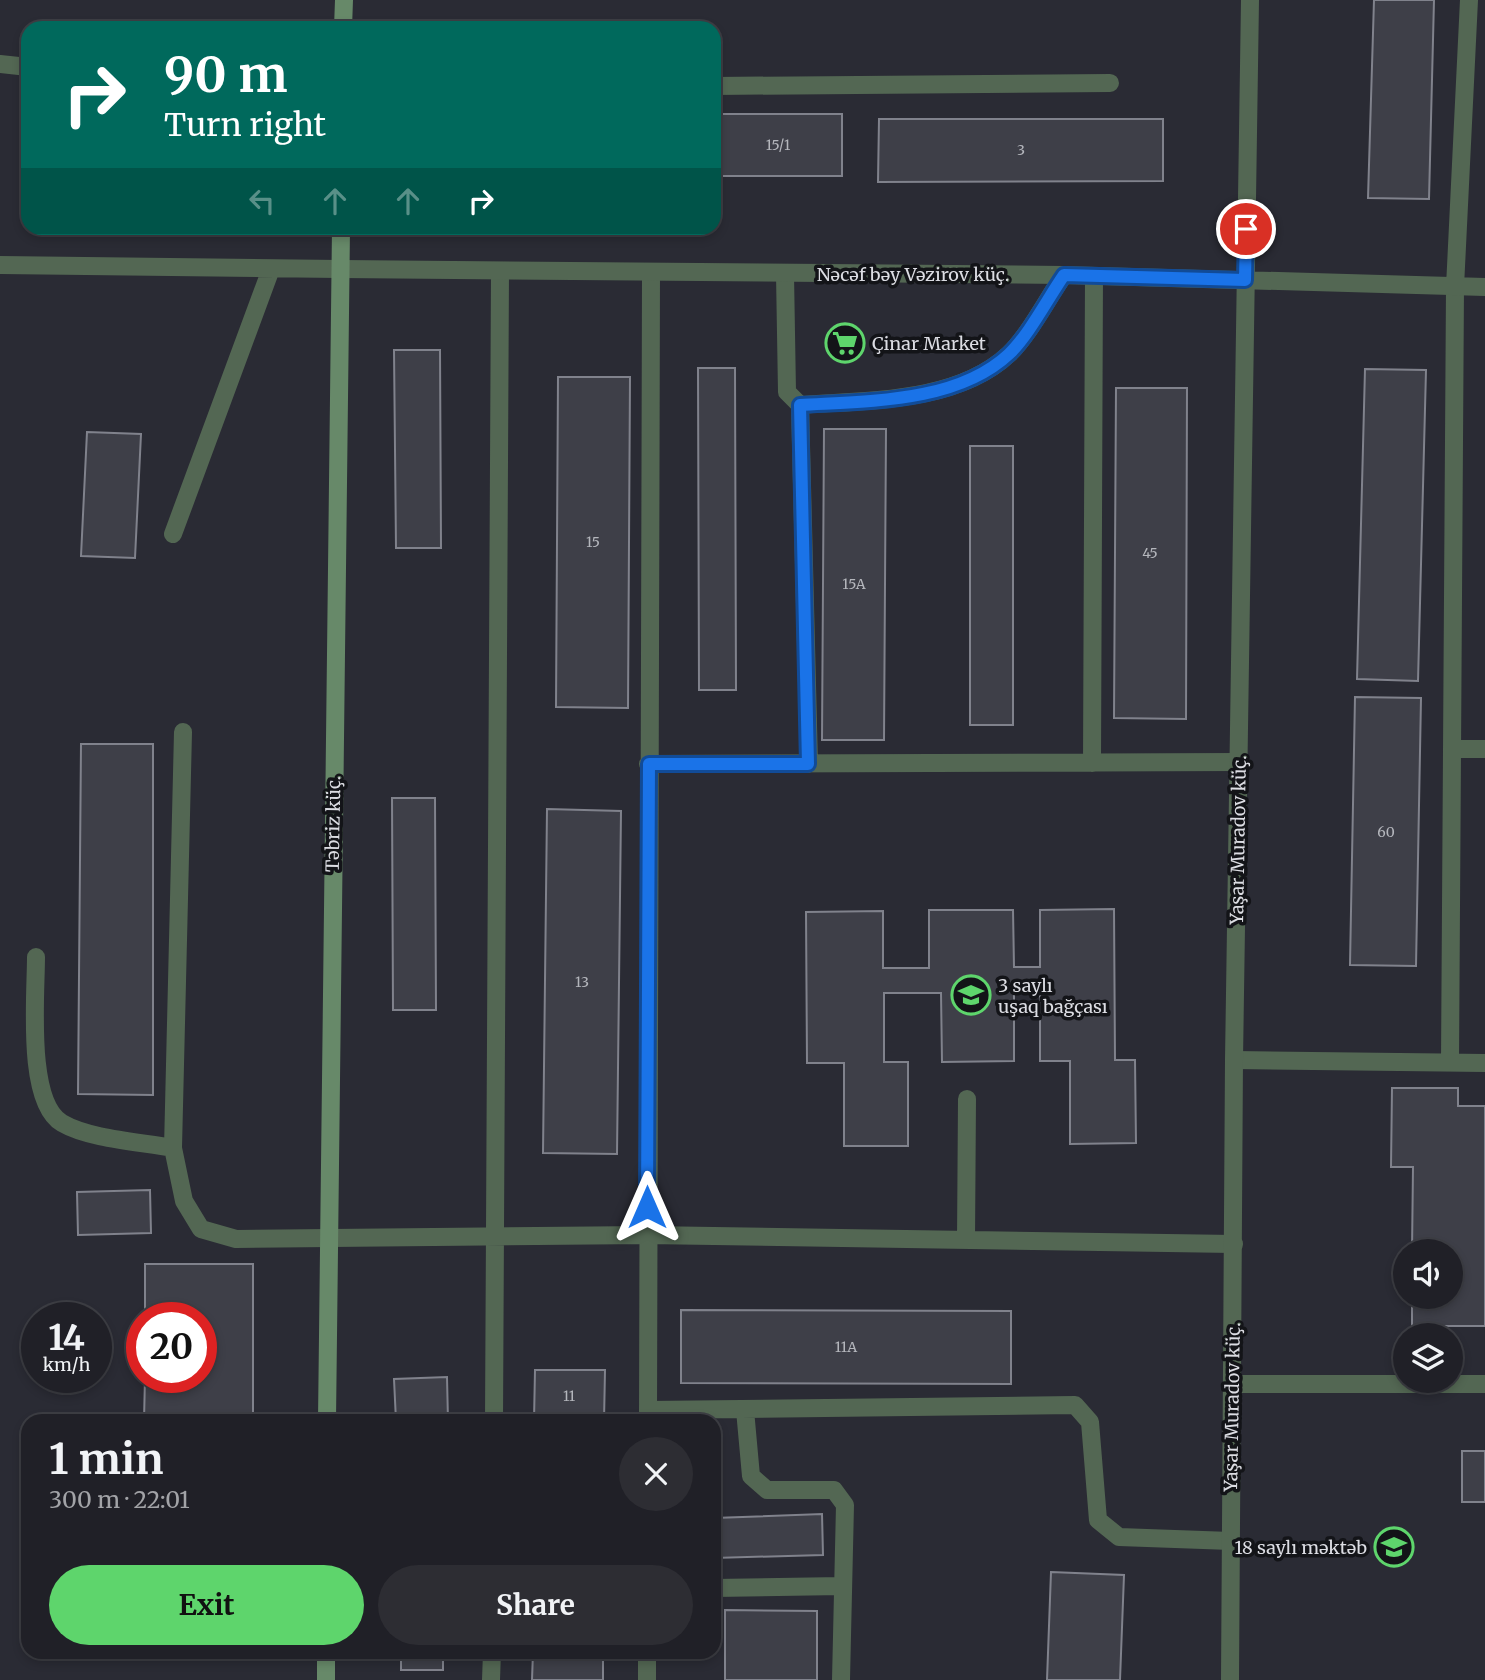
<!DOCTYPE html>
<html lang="en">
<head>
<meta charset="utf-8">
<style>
  :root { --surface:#202027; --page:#2d2d33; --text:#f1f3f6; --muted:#a2a3a7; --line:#3d3e44; --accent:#5ed56c }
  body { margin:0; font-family:Merriweather,serif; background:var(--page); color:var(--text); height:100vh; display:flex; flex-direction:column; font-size:26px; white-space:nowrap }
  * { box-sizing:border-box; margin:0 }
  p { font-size:23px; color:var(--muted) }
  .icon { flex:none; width:38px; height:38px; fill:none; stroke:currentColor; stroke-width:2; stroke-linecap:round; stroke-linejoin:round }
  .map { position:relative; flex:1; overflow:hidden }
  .side { position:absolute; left:21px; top:1414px; width:700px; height:245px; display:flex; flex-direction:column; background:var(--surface); border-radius:21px; box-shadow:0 4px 10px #0003,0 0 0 2px var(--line) }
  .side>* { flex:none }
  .top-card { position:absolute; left:21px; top:21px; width:700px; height:214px; border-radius:21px; box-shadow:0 4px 10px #0003,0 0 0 2px var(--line); background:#00695c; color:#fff; overflow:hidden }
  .tools { position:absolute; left:1393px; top:1239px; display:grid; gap:14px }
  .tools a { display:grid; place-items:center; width:70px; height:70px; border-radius:50%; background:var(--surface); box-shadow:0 4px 10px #0003,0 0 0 2px var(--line); font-size:35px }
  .speed { position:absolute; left:21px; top:1302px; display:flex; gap:14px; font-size:35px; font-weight:700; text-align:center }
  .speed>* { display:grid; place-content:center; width:91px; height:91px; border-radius:50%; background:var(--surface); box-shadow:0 4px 10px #0003,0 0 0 2px var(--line); line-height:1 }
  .speed small { font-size:18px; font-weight:400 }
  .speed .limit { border:10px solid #d22; background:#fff; color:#111 }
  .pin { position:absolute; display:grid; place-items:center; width:60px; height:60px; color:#fff; margin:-30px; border:4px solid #fff; border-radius:50%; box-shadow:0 2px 7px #0007 }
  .me { position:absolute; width:77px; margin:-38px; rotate:0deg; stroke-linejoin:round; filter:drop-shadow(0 0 5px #0008) }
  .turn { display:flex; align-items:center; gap:24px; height:147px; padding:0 28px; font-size:32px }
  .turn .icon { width:91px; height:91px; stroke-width:2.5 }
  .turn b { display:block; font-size:49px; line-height:60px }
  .lanes { display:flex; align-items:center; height:66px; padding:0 28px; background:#0003; justify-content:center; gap:35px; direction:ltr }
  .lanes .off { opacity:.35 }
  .round { display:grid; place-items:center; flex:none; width:74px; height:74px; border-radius:37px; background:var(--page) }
  .head { display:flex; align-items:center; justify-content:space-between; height:119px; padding:0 28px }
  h1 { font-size:42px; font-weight:700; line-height:52px }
  .cta { display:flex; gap:14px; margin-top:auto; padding:14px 28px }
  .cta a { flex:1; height:80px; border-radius:42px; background:var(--accent); color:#111; font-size:28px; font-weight:700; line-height:80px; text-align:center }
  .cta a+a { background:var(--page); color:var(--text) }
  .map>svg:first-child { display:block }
</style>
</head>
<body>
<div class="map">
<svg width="1485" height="1680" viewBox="0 0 1485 1680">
  <rect width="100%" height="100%" fill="#2a2b34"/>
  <!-- building -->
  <path fill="#3e3f48" stroke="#80828c" stroke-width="2" d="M1374,0h60l-5,199 -61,-1z
    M714,114h128v62h-128z
    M879,119h284v62l-285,1z
    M394,350h46l1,198h-45z
    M698,368h37l1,322h-37z
    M1365,369l61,1 -8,311 -61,-2z
    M558,377h72l-2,331 -72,-1z
    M1116,388h71l-1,331 -72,-1z
    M824,429h62l-2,311h-62z
    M87,432l54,2 -6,124 -54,-2z
    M970,446h43v279h-43z
    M1355,697l66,1 -5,268 -66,-1z
    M81,744h72v351l-75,-1z
    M392,798h43l1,212h-43z
    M547,809l74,2 -4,343 -74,-1z
    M1114,909l1,151h20l1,83 -66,1v-83h-30v-68l-26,-1v69l-72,1 -1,-69h-57v69h24v84h-64v-83h-37l-1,-151 77,-1v57h46v-58h84l1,57h26v-57z
    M1392,1088h66v18h27v220h-73v-29h39v-46h-39l1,-84h-22z
    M150,1190l1,43 -73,2 -1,-43z
    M145,1264h108v157h-109l1,-44h56v-59h-56z
    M681,1310l330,1v73l-330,-1z
    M535,1370h70l-1,51h-70z
    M447,1377l1,44h-52l-2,-42z
    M1462,1451h23v51h-23z
    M822,1514l1,41 -109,3v-40z
    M1051,1572l73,3 -4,105h-73z
    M725,1610l92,1v69h-92z
    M401,1652h42v18h-42z
    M533,1652h70v28h-71z"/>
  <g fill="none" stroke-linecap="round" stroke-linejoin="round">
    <!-- service -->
    <path stroke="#536753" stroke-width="18" d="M714,86l396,-3
      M0,265l340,4
      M785,274l2,118 13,13c67,-5 157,-2 209,-51 20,-19 38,-55 55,-79
      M800,405l9,359
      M173,534l98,-265
      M1452,749h33
      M1092,763l2,-487
      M648,764l592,-2
      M36,957c0,39 -10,145 26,166 27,16 79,19 111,25l11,53 17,28 35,10 411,-4 587,9
      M1234,1060l251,3
      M1450,1062l5,-775
      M173,1148l10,-416
      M966,1240l1,-141
      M1232,1384h253
      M648,1410l427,-5 15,17 8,98 21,17 112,4
      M745,1410l6,66 16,14h67l11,15 -4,175
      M494,1421l6,-1149
      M648,1421l3,-1148
      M714,1588l128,-2
      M491,1680l1,-28
      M647,1680v-28"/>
    <!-- minor -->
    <path stroke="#536753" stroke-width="18" d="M0,64l28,3
      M340,269l724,6 421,12
      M1455,287l14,-287
      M1230,1680l4,-620 16,-1060"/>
    <!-- secondary -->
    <path stroke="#678969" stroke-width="18" d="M343,28l1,-28
      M327,1421l14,-1193
      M326,1680v-28"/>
  </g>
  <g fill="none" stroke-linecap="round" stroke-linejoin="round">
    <!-- route casing -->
    <g stroke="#114b97" stroke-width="18">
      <path id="route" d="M647,1207l2,-443h159l-8,-359c67,-4 157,-2 209,-51 20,-19 39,-56 55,-79l181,5 1,-51"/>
    </g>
    <!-- route -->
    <use href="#route" stroke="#1a73e8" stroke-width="12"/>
  </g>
  <!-- icons -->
  <defs>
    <g id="supermarket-ring" transform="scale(2.0125)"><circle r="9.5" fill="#131418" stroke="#5ed56c" stroke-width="1.5"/><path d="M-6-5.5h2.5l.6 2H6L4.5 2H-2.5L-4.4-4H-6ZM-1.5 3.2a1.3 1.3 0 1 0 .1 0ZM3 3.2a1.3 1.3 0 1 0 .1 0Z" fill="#5ed56c"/></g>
    <g id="school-ring" transform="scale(2.0125)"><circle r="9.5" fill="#131418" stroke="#5ed56c" stroke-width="1.5"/><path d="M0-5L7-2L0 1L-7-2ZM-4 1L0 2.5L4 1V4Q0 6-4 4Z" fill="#5ed56c"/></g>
  </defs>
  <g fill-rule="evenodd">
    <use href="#supermarket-ring" x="845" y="343"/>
    <use href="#school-ring" x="971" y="995"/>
    <use href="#school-ring" x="1394" y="1547"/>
  </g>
  <g text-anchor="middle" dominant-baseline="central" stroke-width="7" stroke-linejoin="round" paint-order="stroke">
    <!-- number labels -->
    <g font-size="14" fill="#b4b6bc">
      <text x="778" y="145">15/1</text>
      <text x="1021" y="150">3</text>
      <text x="593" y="542">15</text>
      <text x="1150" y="553">45</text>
      <text x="854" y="584">15A</text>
      <text x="1386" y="832">60</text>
      <text x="582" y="982">13</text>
      <text x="846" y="1347">11A</text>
      <text x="569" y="1396">11</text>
    </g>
    <!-- street labels -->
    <g font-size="18" fill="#dcdde3" stroke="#131418">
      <text x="913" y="274">Nəcəf bəy Vəzirov küç.</text>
      <text transform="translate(333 824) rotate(-89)">Təbriz küç.</text>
      <text transform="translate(1238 840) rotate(-89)">Yaşar Muradov küç.</text>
      <text transform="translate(1232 1407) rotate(-89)">Yaşar Muradov küç.</text>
    </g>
    <!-- poi labels -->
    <g font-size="18" fill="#dcdde3" stroke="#131418" text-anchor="start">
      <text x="872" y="343">Çinar Market</text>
      <text x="998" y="985">3 saylı<tspan x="998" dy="21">uşaq bağçası</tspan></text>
      <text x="1367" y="1547" text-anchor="end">18 saylı məktəb</text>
    </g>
  </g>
</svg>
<div class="tools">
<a><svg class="icon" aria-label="sound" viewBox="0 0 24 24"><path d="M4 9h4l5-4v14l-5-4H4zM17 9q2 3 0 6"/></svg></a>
<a><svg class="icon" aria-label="layers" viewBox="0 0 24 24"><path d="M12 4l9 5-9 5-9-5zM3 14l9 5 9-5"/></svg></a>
</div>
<div class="speed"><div>14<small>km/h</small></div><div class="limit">20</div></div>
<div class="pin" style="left:1246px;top:229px;background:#d93025"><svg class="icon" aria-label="arrive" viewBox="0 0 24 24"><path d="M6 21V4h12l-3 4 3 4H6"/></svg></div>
<svg class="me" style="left:647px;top:1207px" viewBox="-20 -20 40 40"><path d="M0-17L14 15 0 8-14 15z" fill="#1a73e8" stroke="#fff" stroke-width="4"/></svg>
<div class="top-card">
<div class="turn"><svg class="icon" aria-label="right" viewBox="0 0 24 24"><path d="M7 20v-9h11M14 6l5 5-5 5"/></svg><div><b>90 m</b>Turn right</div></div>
<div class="lanes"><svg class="icon off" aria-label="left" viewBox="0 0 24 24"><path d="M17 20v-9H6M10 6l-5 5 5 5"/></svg><svg class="icon off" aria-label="ahead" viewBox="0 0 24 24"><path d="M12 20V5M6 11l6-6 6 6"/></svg><svg class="icon off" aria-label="ahead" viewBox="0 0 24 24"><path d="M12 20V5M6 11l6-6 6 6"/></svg><svg class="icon" aria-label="right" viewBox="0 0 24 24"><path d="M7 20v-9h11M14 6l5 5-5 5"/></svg></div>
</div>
<section class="side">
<div class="head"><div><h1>1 min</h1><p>300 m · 22:01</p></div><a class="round"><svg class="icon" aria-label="close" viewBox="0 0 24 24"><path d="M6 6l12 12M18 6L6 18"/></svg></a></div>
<div class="cta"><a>Exit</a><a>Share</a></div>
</section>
</div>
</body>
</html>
